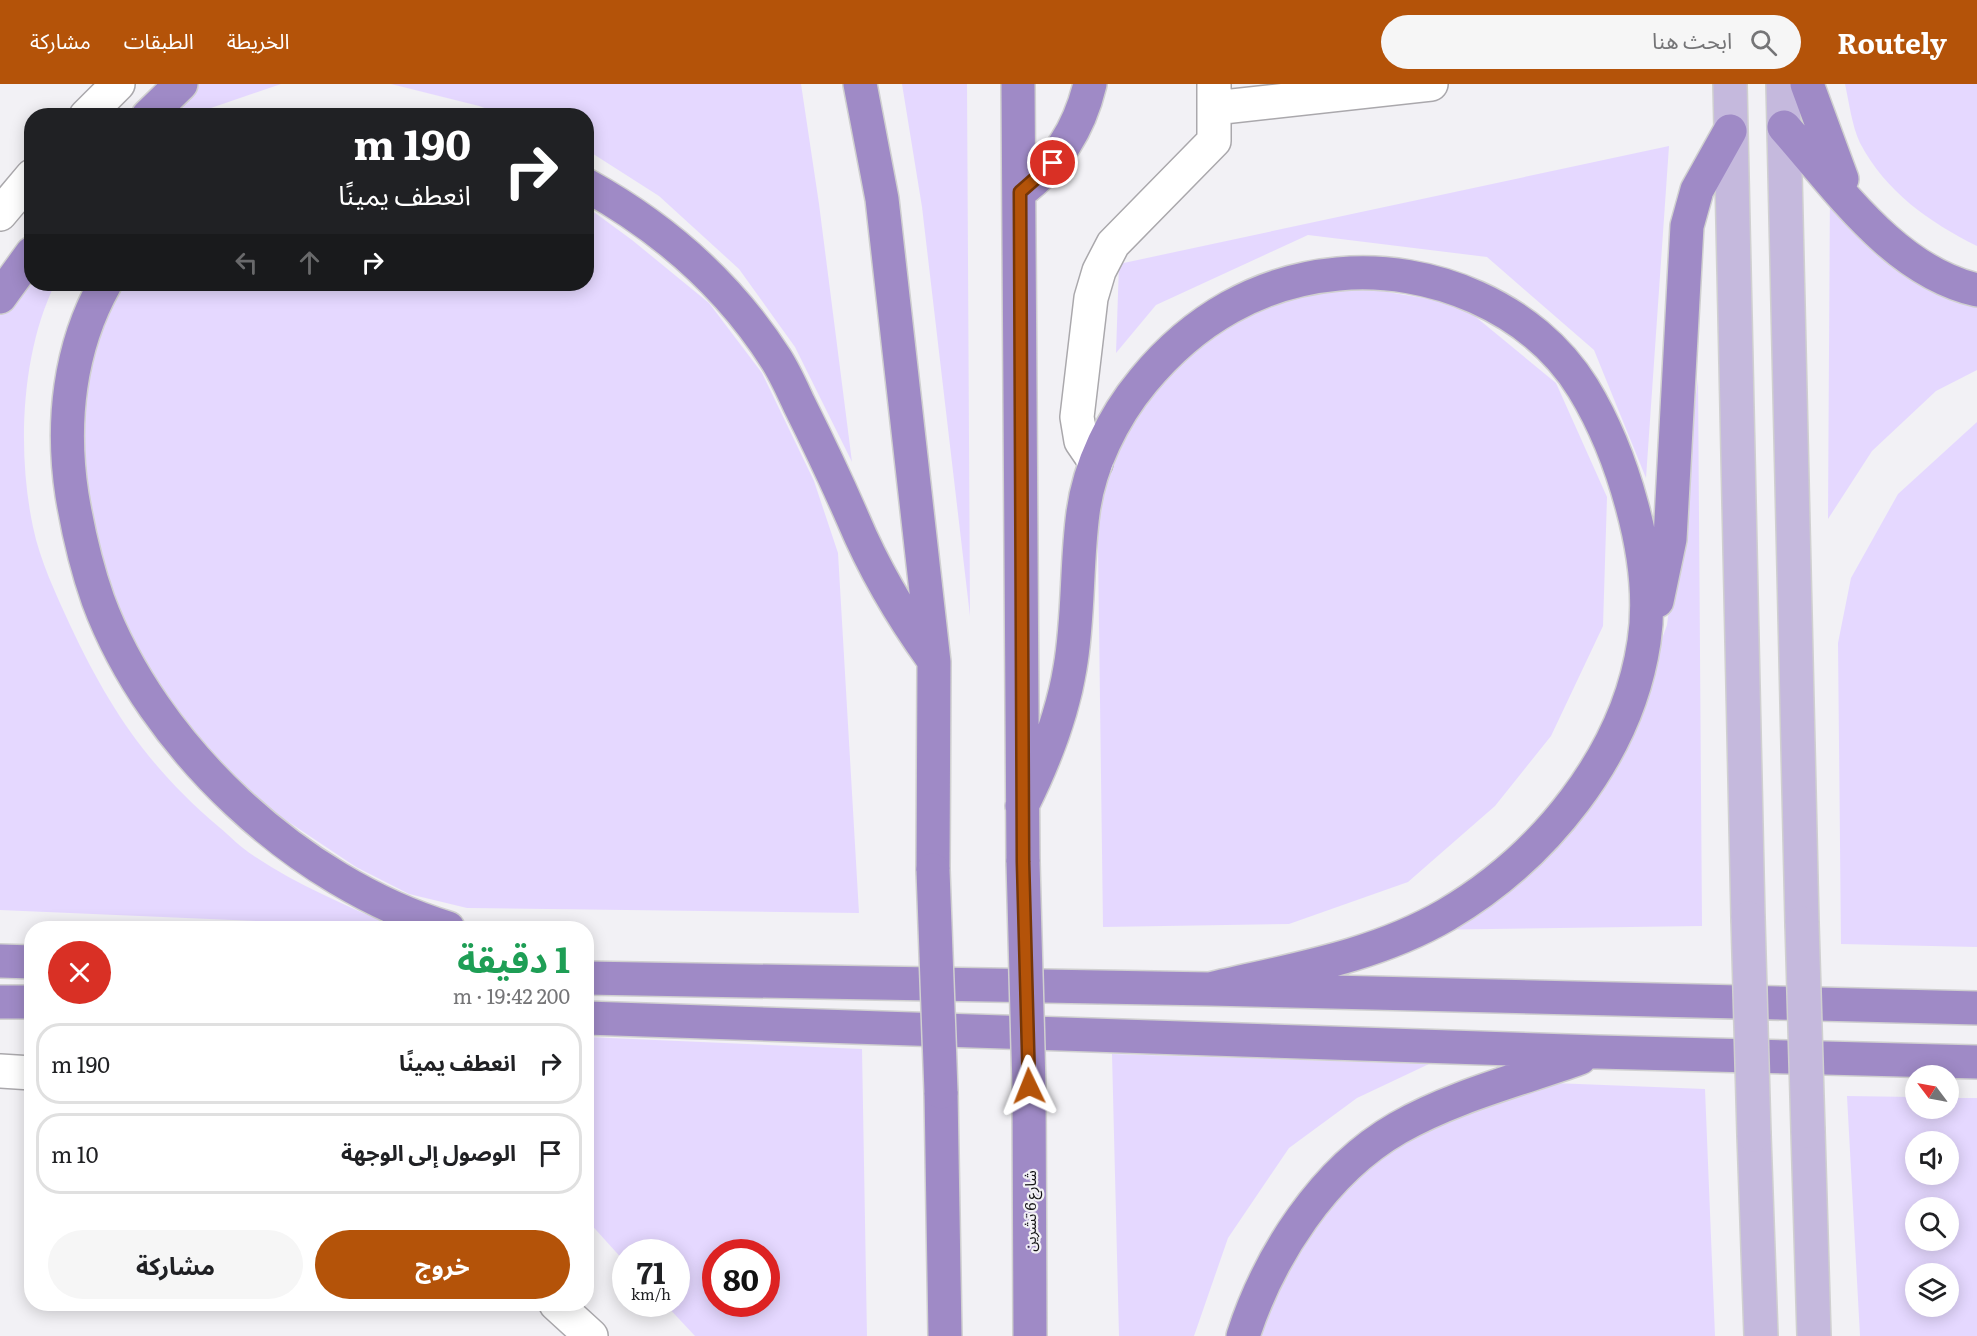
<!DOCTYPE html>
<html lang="ar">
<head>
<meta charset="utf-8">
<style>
  :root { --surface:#fff; --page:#f6f6f6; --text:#202124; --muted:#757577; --line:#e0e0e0; --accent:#b45309 }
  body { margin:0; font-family:Literata,"Noto Sans Arabic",serif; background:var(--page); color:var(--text); direction:rtl; height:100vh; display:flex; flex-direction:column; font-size:22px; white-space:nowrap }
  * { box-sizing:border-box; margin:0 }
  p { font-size:20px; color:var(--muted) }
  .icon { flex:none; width:33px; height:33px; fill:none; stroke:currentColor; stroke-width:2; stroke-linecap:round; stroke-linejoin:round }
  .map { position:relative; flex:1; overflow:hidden; direction:ltr }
  .panel { position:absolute; left:24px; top:837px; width:570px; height:390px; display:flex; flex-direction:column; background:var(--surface); border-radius:24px; box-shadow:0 3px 15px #0003; direction:rtl }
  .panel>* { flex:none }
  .banner { position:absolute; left:24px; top:24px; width:570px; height:183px; border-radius:24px; box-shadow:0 3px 15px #0003; direction:rtl; background:#202124; color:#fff; overflow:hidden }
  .needle { width:39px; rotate:302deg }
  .tools { position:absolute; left:1905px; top:981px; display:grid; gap:12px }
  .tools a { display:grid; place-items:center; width:54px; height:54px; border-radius:50%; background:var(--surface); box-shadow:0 3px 15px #0003; font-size:30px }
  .speed { position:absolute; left:612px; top:1155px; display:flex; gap:12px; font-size:30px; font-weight:700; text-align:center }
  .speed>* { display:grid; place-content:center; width:78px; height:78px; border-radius:50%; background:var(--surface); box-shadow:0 3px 15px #0003; line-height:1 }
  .speed small { font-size:15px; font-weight:400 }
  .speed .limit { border:9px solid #d22; background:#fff; color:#111 }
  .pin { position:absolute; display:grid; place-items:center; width:51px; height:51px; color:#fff; margin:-26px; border:3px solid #fff; border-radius:50%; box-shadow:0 2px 6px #0007 }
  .me { position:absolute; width:66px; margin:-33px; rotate:358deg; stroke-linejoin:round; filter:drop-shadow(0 0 4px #0008) }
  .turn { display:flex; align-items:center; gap:21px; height:126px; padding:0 24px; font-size:27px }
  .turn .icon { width:78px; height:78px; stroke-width:2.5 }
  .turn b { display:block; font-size:42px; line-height:51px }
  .lanes { display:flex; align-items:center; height:57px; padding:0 24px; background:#0003; justify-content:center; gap:30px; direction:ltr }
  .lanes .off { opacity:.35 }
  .round { display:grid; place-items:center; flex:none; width:63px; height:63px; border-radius:32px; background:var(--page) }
  .overview { display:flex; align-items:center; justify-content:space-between; height:102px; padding:0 24px }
  h1 { font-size:36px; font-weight:700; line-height:45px; color:#1e9e55 }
  .primary-button { display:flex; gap:12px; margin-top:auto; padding:12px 24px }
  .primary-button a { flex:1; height:69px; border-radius:36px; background:var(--accent); color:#fff; font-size:24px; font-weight:700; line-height:69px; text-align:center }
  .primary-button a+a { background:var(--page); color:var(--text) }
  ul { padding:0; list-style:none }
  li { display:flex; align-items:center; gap:18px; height:81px; margin:0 12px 9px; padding:0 12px; border:3px solid var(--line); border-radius:24px }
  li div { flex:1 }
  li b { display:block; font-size:22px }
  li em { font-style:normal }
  header { display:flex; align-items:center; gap:36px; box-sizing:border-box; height:84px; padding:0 30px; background:var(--accent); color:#fff }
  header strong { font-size:28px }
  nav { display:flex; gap:33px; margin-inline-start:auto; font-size:21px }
  .search { width:420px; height:54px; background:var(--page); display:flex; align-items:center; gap:15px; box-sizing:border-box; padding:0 21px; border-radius:33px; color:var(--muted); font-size:22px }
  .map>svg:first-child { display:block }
</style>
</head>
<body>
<header>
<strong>Routely</strong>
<div class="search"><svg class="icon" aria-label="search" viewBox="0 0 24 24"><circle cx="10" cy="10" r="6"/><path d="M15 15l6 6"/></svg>ابحث هنا</div>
<nav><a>الخريطة</a><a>الطبقات</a><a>مشاركة</a></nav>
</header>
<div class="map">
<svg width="1977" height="1252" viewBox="0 0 1977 1252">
  <rect width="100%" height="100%" fill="#f2f1f5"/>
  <!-- green -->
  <path fill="#e5d8ff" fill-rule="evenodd" d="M183,0h98l-73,25 -8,6 -52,1z
    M391,0h410l18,120 33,258 -57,-115 -56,-78 -80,-73 -72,-46 -1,-34 -83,-1 -24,-9z
    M902,0h65l3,532 -48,-409z
    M1845,0h132v162c-48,-24 -91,-54 -117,-103 -8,-17 -11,-41 -15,-59z
    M1669,62l-23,332 -52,-128 -107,-93 -179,-22 -152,70 -40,48 3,-89z
    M1830,101l147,107v78l-41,21 -64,60 -44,68z
    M587,123l45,33 77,63 53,70 52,108 24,72 21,360 -392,-5 -58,-14 -53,-27 -75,-50 -60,-49 -48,-60 -43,-70 -29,-58 -27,-131 32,-165h480z
    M31,170l1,30h23c-34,69 -38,168 -22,243 7,34 23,67 37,98 39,83 78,142 149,202 11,9 22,21 35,29 43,29 94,50 141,71l-395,-17v-612z
    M1315,196l145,24 96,79 51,114 -4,129 -52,110 -56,70 -87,76 -119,42 -186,3 -6,-453 88,-127z
    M1698,295l4,547 -282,4 72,-37 134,-156 41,-112z
    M1977,338v525l-136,-3 -3,-301 13,-65 47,-84z
    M587,953l275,12 5,287h-172l-30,-32h11v-52h-50l-1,10 -38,-42zM766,1168v52h-50v-52z
    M1112,970l317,10 -72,34 -68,50 -61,90 -34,98h-75z
    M1528,998l177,7 10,247h-472l31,-69 107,-132z
    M1847,1012l68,1 1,11h32l1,-10h28v238h-117zM1916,1058h32v32h-32zM1916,1124h32v32h-32zM1916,1190h32v32h-32z"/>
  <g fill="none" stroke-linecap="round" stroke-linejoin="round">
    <!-- minor casing -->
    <g stroke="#aaa8ac" stroke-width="36">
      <path id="minor" d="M1214,24l217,-24
        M86,32l32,-32
        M0,130l32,-38
        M1096,379l-15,-22 -4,-24 14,-119 8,-27 14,-27 101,-103v-57
        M0,987l32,2
        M556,1220l35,32"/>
    </g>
    <!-- major casing -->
    <g stroke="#d0d0d0" stroke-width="36">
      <path id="major" d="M1730,0l18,834
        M1783,0l19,839
        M1808,1047l6,205
        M1754,1051l7,201"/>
    </g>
    <!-- highway casing -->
    <g stroke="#d0d0d0" stroke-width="36">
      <path id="highway" d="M860,0l22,115 52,463 -1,208
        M1018,0l5,778
        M1807,0l35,95
        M148,32l33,-32
        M1784,43c54,61 110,144 193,163
        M586,101c78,43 142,99 190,174 9,14 16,30 23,45 19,38 37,76 54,115 21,50 48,96 79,139
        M1020,108c37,-29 59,-62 70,-108
        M105,200c-36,64 -44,139 -33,211 6,36 14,71 26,105 54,147 201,283 350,328
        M0,213l32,-44
        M1657,517l13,-62 17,-313 10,-36 33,-59
        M1022,722c22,-44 40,-89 48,-138 9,-51 6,-103 13,-155 6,-47 30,-96 60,-132 50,-61 116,-100 195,-107 92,-9 195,33 245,114 22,36 38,77 49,118 12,44 19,90 12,136 -17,114 -101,216 -198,273 -72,42 -156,55 -236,74
        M0,877l32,1
        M586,894l624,11 767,19
        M0,918h32
        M586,934l1012,34 379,10
        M1029,1003l1,249
        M941,1008l4,244
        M1243,1252c26,-80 80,-165 155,-208 56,-32 121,-48 182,-70"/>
    </g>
    <!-- minor -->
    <use href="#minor" stroke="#fff" stroke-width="33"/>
    <!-- major -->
    <use href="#major" stroke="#c5b9dd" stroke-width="33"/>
    <!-- highway -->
    <use href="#highway" stroke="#9f8ac6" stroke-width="33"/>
    <!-- major-bridge casing -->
    <g stroke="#d0d0d0" stroke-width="36" stroke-linecap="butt">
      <path id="major-bridge" d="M1748,834l6,217
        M1802,839l6,208"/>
    </g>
    <!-- highway-bridge casing -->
    <g stroke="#d0d0d0" stroke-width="36" stroke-linecap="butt">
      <path id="highway-bridge" d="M1023,778l6,225
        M933,786l8,222"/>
    </g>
    <!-- major-bridge -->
    <use href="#major-bridge" stroke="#c5b9dd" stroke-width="33"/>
    <!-- highway-bridge -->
    <use href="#highway-bridge" stroke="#9f8ac6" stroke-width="33"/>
  </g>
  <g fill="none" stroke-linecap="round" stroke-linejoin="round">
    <!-- route casing -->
    <g stroke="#753606" stroke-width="15">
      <path id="route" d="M1029,1002l-6,-224 -3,-670 33,-29"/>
    </g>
    <!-- route -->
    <use href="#route" stroke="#b45309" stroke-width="10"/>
  </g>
  <g text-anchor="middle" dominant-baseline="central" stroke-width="4.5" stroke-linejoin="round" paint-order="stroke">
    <!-- street labels -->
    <g font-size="15" fill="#131314" stroke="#f2f1f5">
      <text transform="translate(1029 1127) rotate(-90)">شارع 6 تشرين</text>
    </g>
  </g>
</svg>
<div class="tools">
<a><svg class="needle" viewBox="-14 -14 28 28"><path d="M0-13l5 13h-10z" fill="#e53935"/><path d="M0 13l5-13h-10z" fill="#757577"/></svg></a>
<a><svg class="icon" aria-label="sound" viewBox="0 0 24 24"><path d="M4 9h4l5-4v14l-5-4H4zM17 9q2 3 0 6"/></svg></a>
<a><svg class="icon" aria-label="search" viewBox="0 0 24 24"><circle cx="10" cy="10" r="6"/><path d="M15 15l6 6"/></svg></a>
<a><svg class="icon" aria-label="layers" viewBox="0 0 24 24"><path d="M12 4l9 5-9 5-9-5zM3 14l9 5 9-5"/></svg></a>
</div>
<div class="speed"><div>71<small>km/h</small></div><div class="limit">80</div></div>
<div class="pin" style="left:1053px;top:79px;background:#d93025"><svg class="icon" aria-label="arrive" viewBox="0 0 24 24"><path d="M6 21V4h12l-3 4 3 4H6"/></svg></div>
<svg class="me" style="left:1029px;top:1002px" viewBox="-20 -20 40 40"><path d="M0-17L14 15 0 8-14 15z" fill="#b45309" stroke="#fff" stroke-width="4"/></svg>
<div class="banner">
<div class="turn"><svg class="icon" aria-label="right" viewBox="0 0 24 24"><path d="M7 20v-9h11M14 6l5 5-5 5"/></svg><div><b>190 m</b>انعطف يمينًا</div></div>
<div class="lanes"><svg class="icon off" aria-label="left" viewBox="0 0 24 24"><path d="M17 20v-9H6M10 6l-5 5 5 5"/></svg><svg class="icon off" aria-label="ahead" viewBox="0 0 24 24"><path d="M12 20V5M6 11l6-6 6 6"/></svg><svg class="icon" aria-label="right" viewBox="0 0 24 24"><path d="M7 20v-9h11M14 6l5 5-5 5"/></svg></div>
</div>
<section class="panel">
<div class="overview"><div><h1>1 دقيقة</h1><p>200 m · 19:42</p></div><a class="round" style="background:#d93025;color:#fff"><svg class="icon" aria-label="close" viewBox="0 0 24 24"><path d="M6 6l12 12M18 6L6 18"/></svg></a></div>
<ul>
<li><svg class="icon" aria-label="right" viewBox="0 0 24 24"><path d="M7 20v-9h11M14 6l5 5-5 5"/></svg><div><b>انعطف يمينًا</b></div><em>190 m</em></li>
<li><svg class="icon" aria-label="arrive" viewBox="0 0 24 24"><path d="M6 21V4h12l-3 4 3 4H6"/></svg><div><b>الوصول إلى الوجهة</b></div><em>10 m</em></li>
</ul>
<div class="primary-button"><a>خروج</a><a>مشاركة</a></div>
</section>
</div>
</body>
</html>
